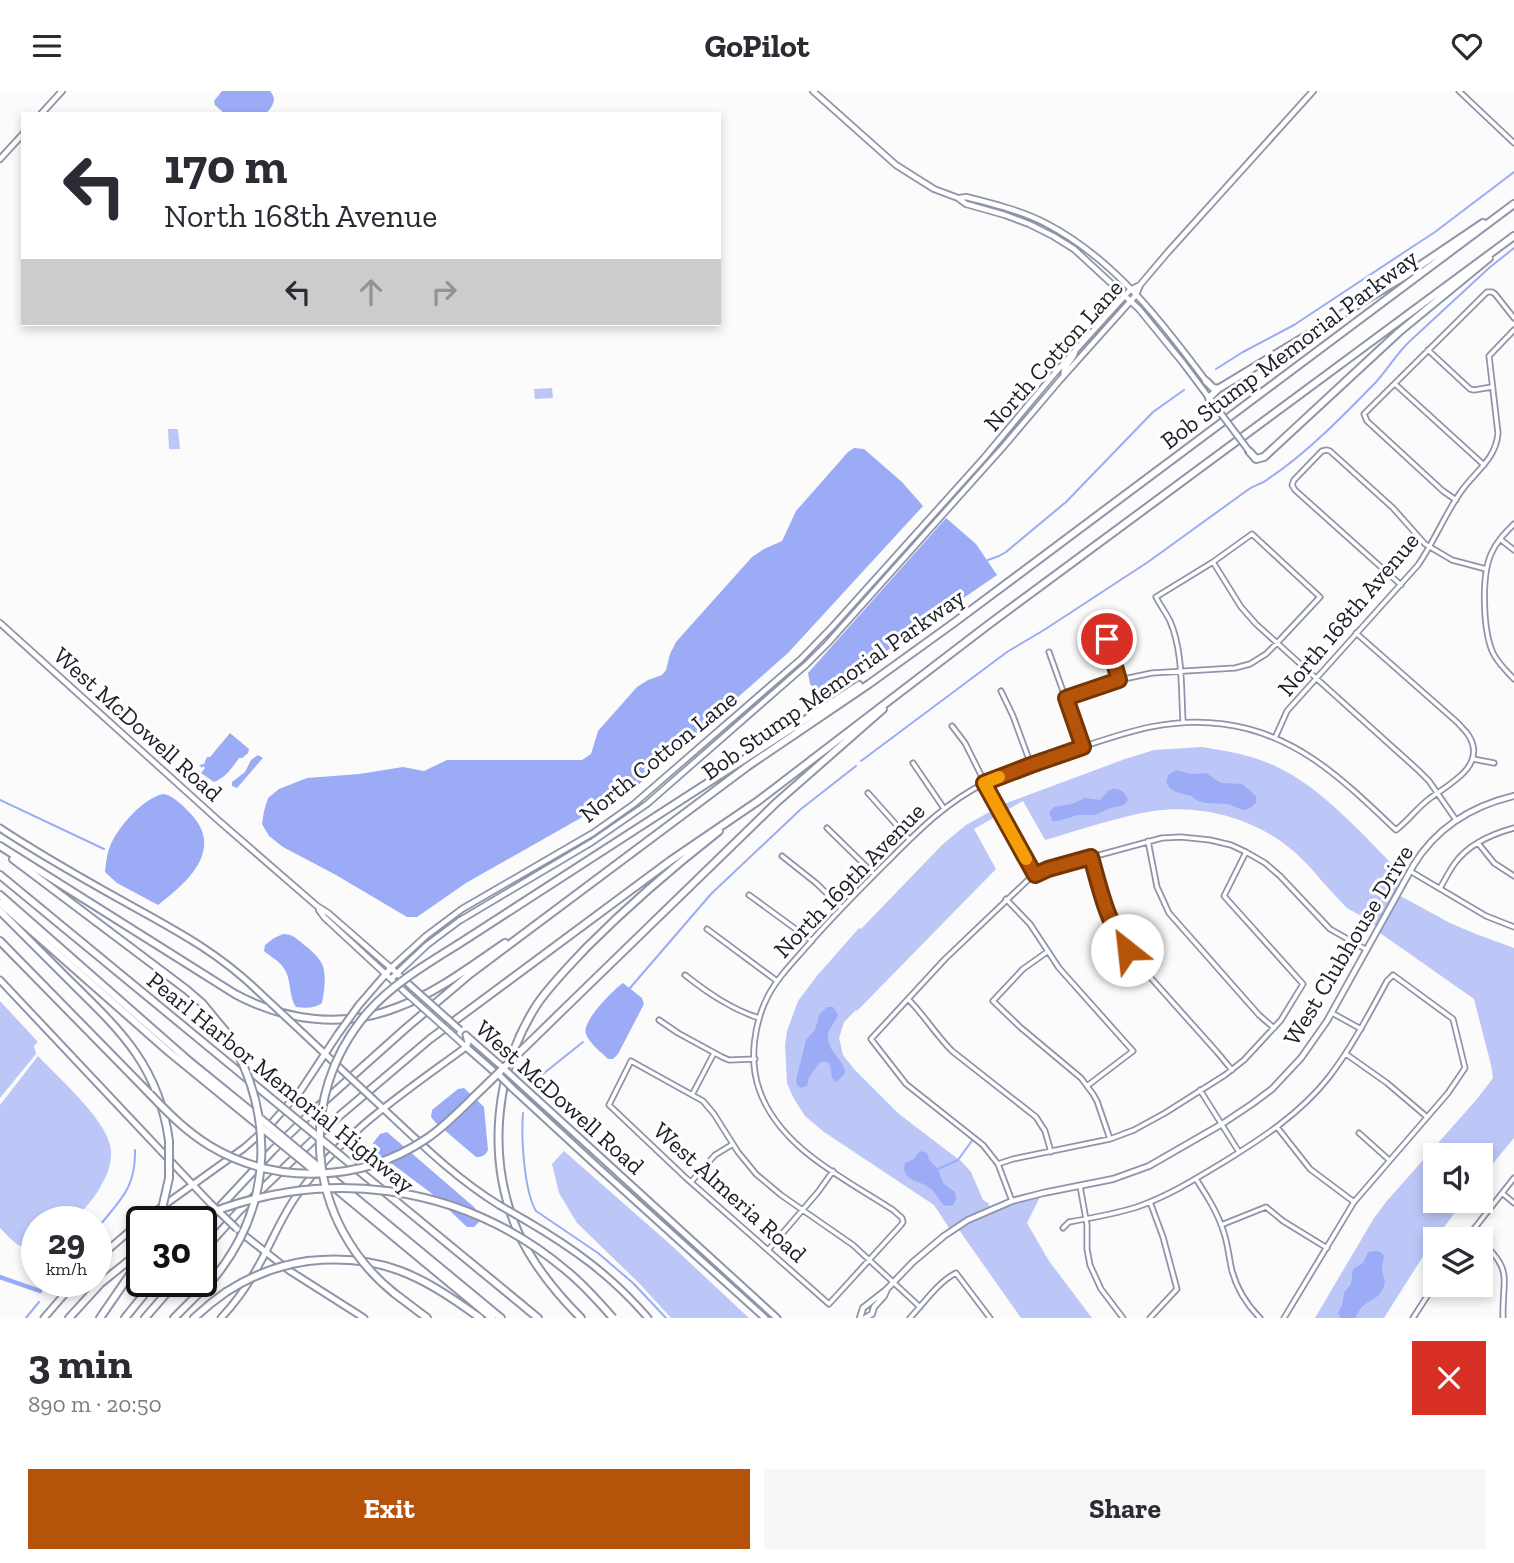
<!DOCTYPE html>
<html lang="en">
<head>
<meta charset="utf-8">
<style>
  :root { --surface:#fff; --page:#f7f7f7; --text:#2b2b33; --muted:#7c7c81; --accent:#b45309 }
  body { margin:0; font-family:"Zilla Slab",serif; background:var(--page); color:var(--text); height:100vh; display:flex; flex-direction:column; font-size:26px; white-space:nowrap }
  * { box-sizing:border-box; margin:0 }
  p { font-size:23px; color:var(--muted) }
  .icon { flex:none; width:38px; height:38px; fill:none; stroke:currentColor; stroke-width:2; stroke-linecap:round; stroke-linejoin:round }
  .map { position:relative; height:1227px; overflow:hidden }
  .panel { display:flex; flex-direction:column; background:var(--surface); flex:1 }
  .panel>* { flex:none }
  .banner { position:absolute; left:21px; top:21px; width:700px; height:214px; border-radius:0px; box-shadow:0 4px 10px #0003; background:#fff; color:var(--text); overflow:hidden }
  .fabs { position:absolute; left:1423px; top:1052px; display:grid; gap:14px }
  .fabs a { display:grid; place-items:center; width:70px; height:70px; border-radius:0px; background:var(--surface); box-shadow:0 4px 10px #0003; font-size:35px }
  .speed { position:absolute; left:21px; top:1115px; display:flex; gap:14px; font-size:35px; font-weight:700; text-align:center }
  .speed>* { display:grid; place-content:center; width:91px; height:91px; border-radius:50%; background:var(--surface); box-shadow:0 4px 10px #0003; line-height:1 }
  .speed small { font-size:18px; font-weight:400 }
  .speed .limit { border:4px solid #111; border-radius:10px; background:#fff; color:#111 }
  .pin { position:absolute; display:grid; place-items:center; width:60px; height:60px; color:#fff; margin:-30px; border:4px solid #fff; border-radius:50%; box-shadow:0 2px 7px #0007 }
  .me { position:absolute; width:77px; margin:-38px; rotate:331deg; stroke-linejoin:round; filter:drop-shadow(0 0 5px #0008) }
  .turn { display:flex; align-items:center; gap:24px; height:147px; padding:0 28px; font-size:32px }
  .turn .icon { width:91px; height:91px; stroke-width:2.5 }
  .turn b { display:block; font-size:49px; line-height:60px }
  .lanes { display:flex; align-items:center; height:66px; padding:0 28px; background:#0003; justify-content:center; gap:35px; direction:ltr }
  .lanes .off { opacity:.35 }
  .round { display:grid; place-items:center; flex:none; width:74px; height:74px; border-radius:0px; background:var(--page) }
  .head { display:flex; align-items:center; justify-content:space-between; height:119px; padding:0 28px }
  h1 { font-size:42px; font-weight:700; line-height:52px }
  .cta { display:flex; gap:14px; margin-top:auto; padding:14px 28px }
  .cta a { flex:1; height:80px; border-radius:0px; background:var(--accent); color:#fff; font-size:28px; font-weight:700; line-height:80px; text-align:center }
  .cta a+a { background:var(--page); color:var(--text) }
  header { display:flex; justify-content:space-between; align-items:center; height:91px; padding:0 28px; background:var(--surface); font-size:32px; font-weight:700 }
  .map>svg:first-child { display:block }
</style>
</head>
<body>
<header><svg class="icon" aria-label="menu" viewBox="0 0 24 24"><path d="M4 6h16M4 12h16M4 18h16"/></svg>GoPilot<svg class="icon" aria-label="heart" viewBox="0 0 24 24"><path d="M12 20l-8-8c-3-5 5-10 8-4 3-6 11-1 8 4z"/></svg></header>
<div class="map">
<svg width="1514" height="1227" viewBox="0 0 1514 1227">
  <rect width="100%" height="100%" fill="#fbfbfb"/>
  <!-- green -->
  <path fill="#bcc7f8" d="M552,297l1,10 -18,1 -1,-10z
    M168,338h10l2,20h-11z
    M1202,656c25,4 50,8 73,19 50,23 90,72 129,110l-9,17 55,30 26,11 38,14v190l-33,40 -1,-23h-45v46h28l-41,57 -38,60h-69l59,-100 12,-16 91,-103 16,-21 -2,-13 -17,-66 -94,-66c-6,-14 -21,-17 -33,-25 -6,-6 -12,-13 -18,-19 -12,-13 -23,-28 -37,-39 -38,-32 -90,-46 -139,-39 -36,6 -73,19 -108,29l-22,-39 -49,28 22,40 -139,142 -1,-1 -12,12 -5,16 4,17 11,14 45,45 63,48 9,10 12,28 5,3 3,6 48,-15 1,3 -13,26 22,38 43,57h-71l-62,-88 -2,-3 -6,4 -17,-26 -110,-73 -19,-16 -12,-19 -6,-14 -2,-38 2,-14 11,-30 18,-24 43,-49 2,1 82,-85 23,-19 38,-21 121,-45 29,-9z
    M0,910l38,41 -4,4 2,8 -36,44z
    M38,965c20,21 66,62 72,89 3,12 -1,27 -7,37 -7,15 -19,27 -29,39h-37v26c-17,5 -26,-8 -37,-19v-123z
    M564,1060l107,94 78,73h-78l-31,-34 -63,-61 -18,-30 -7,-29z"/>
  <!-- water -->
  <path fill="#9babf6" d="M222,0h48c8,9 2,15 -4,23h-41l-10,-9 -1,-4z
    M854,357l10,1 38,33 21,24 -135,147 -151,133 -171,97 -49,34h-10l-71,-42 -53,-28 -14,-11 -7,-12 2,-13 4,-13 11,-9 28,-11 52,-4 44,-7 21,4 23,-11h135l9,-6 7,-23 39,-44 11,-7 14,-5 4,-5 4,-16 6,-12 76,-85 12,-8 18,-8 14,-30 52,-59z
    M946,427l30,26 21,31 -176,121 -11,-12 -2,-11z
    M230,642l19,16 -1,4 -6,5h-3c-7,10 -14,20 -25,24l-13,-9 4,-5 -2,-2 -1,2 -3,-3 5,-1 3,-7h3z
    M258,664l5,3 -1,1 -25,29 -5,-2v-4l13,-10 6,-12z
    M1176,679l15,4 15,-1 15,10 21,1 14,12v7l-6,5 -7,2 -15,-6 -22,-1 -8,-2 -7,-5 -15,-4 -6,-4 -4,-6 2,-7z
    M1112,698c8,-1 13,3 16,11l-4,5 -14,3 -15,7h-17l-20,6h-6l-3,-9 5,-5 18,-3 13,-6 15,2 8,-9z
    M164,703c11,3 18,11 26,19 35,36 -2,69 -32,92l-41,-22 -12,-11c1,-9 2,-20 6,-28 8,-18 33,-47 53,-50z
    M283,843c9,0 13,4 20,10 7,5 15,12 19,20 5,10 2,29 0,39 -8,6 -17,5 -26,4 -8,-12 -4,-29 -13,-40 -4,-6 -13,-11 -19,-16l1,-6 9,-7z
    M623,892l19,15 2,6 -26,50 -5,5h-5c-7,-7 -18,-15 -22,-25 -5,-12 27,-44 37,-51z
    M827,916h6l5,7c-2,8 -10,14 -10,22 -1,16 17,24 17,37l-7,8 -2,1 -4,-4c-1,-8 0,-19 -12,-16l-11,15 -2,9 -6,2 -4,-3 -1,-5 10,-40 9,-10 4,-15z
    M464,997l20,19 4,43c-3,6 -6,7 -12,7l-41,-35 -4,-5 1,-7 26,-21z
    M387,1041l87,75 6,8v6l-6,6h-7l-36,-34 -56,-42 -2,-8 7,-9z
    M920,1060l7,2 2,7 8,8 7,16 11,8 1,7 -3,6 -8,1c-6,-5 -9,-13 -15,-18 -10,-8 -30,-7 -25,-25l9,-4z
    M1376,1160l5,1 3,4 -2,13 3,14 -2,6 -5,7 -16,10 -7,12h-14l-3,-5 4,-8 2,-12 7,-9 2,-15 10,-6 5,-11z"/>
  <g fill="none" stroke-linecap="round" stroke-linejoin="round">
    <!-- stream -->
    <path stroke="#9babf6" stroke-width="2" d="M1216,278l27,-17 51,-27 112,-74 29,-19 79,-60
      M988,469l11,-4 7,-4 60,-50 87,-90 31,-22
      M861,670l146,-109 37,-22 104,-68 101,-73c6,-4 13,-5 19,-10 38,-25 76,-64 108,-97 12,-13 21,-29 34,-41l79,-73 25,-20
      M0,709l104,49
      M630,897l81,-94 90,-85 55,-43
      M533,991l50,-40
      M523,1022c-2,24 1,78 13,98l62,42 35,30 33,35
      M938,1078l20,-9 16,-22
      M96,1139c23,-29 40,-41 39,-80
      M26,1227l13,-16"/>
    <!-- canal -->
    <path stroke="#9babf6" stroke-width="4.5" d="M0,1186l40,14"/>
    <!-- street casing -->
    <g stroke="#8f94a9" stroke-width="7">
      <path id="street" d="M1459,0l55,52
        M1428,259l42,39 4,1 18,-3
        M1395,293l89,81
        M1456,409l-13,-9 -76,-70 -3,-7 123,-122h5l3,2 19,24
        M1514,433c-9,9 -18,18 -23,30 -10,23 -8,77 2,99 5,10 13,18 21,26
        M1500,448l14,11
        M1213,471l28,45 15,17 162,146 11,11 27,39
        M1401,494l-106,-95 -3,-5 2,-5 28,-29 5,-1 3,1 63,57 32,36 27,16 34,9
        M1101,527l18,62
        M1049,561l34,95
        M1001,600l12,25 18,49
        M1066,607l53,-18 33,-7 83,-5 15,-4 16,-10 11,-11 43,-46 -68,-63 -39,28 -57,35c4,8 10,16 14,24 13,30 11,68 13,100
        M952,635l13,17 34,68 36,64
        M1275,647l12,-27 131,-146c16,-23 26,-49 42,-72 14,-21 36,-33 38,-60l-9,-77 25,-26
        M1473,668l21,4
        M913,672l30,44
        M868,702l41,46
        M827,737l47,46
        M1148,750l9,46 12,26 90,102 15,13
        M1478,752l16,20 20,13
        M782,765l34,27 25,24
        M1091,766l17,59 13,26 21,26 75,84 15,18
        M1410,780l76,45 28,11
        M1440,797c5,-8 9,-17 15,-25 13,-18 37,-29 59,-35
        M749,804l63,46
        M1006,808l24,25 29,44 74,83 -46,35
        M707,838l70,52
        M1047,861l-24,17 -30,32 27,26 61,51 12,16 4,7 13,38
        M685,884c23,18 46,34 74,43
        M908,908c16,16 28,36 44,52l84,66 9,14 6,21
        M1332,922l29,16
        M659,929l19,13 44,24 7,3 26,-1
        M1346,963l41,29 40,34
        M1200,999l39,62
        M692,1004l22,-42
        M1277,1036l33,42 44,33
        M1359,1042l29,26
        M998,1073l15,-5 97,-20 24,-9 31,-17 60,-38 19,-15 37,-40 22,-36 -79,-88 22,-44
        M1196,1088c11,17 22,34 28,54 4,12 5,25 8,38 5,18 15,34 28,47
        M691,1091l24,-27 18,-11
        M1080,1095l7,39v24l3,16 11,24 22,29
        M1502,1102l12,10
        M1012,1110l-14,-37 -15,-19 -77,-61 -35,-45 74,-80 85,-81 18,-9 114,-31 19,-1 29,3 21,5 15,7 19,11 15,13 50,53 37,21
        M1221,1134l45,-18 17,14 44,27
        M1063,1137l6,-6c23,-4 46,-8 68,-15 31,-11 57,-27 85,-44 39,-24 78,-49 107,-86 23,-30 40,-63 58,-96l6,-6 60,44 12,49 -17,25 -94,109 -70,116
        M1466,1148l48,-61
        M1480,1149c34,31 22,37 23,78
        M768,1159l50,-58 15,-21
        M920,1216l-67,-62 -72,-50 -25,-21 -18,-22 -24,-38 -11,-13 -72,-40 -22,44 76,72 144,127 72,-79 2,-3 -1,-4 -9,-8c-49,-32 -114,-62 -134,-121 -10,-29 -5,-66 9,-93 11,-21 30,-39 46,-58 23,-26 48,-51 73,-76 30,-30 59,-60 98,-79 25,-12 53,-21 79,-30 55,-18 101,-37 159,-29 74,9 122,58 173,106 12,-9 21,-22 33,-31 20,-15 58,-33 40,-63 -3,-5 -8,-9 -11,-13l-102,-90
        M910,1227c14,-15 28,-36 46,-45l34,45
        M1150,1227l27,-29 -14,-52 -13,-35
        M1413,1227l22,-34"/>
    </g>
    <!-- secondary casing -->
    <g stroke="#8f94a9" stroke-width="8">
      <path id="secondary" d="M813,0l83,74 38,24 24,9 8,6 39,11 24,9 24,12 21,13 65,60 44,54 33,44
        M41,23l21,-23
        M0,68l23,-25
        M960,107l6,-1c28,7 56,14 81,27 67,35 115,98 159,157
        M1064,284c-2,-9 9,-14 11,-23
        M0,532l219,198 98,85 11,7 63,55 35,-32 36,-27 131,-76 41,-29 167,-145 32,-33 150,-167 72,-86 75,-83 10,-5
        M319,819l5,7 82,76
        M391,888l36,-34 32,-24 133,-79 55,-38 160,-140 21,-21 176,-197 56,-66 76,-85 4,-10 28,-33 145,-161
        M454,945l12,11
        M860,1227l3,-10 23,-18
        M865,1227l7,-4 2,-7 10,-11 3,-7 26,-27 31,-26 24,-16 44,-19 31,-8 70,-14 36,-13 73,-42 30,-20 20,-15 29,-31 26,-37 86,-155c23,-38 59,-60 101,-70"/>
    </g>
    <!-- primary casing -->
    <g stroke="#8f94a9" stroke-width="9">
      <path id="primary" d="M0,737c39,26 80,49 121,72 52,29 96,51 139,93
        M0,889l210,223
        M359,914l32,-37 22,20
        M305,944l38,36
        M467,945l34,30
        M466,956l32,28
        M515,988l262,239
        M512,997l88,81 165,149
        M373,1008c41,38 79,77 126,106
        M525,1129c48,28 86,55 123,98
        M240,1141l50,39 74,47
        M96,1169l42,-36 106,-76 26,-23 31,-35 37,-56
        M44,1227l32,-37
        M221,1227c16,-17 29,-36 40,-57 12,-22 21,-45 36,-66 45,-62 108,-103 169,-148l2,-4 -2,-8"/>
    </g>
    <!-- highway casing -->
    <g stroke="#8f94a9" stroke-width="10">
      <path id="highway" d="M1206,290l7,7 5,1
        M1209,307l9,-9 182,-110 83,-56
        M1249,360l7,8 8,-2 135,-125 90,-74
        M0,755l235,148c50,27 109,35 163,13 38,-14 73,-41 107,-64
        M13,768l174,131 15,13 24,29
        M0,784l278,229
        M0,804l189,166 69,56
        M0,812l169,149 88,72
        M0,820c23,23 46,46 69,69 51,50 90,86 100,161
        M471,845l388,-251
        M0,850l150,153
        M566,916l211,-205 106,-93
        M341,1065l197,162
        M323,1080l178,147
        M324,1088l168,139
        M201,1136l72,-77 38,-37 94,-84 65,-55 278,-208 121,-82 86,-62 559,-418
        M201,1162l39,-43 91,-87 99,-84 240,-178 88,-60 230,-176 526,-389
        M308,1170c74,-8 114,15 172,57
        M394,1202l33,25
        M69,1227l32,-35 41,-33
        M100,1227l42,-61
        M125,1227l30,-37
        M145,1227l32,-37
        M174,1227l40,-40
        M194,1227l16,-14 16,-12
        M581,1227c-25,-25 -48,-53 -63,-86 -32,-73 -24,-162 20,-229 14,-20 32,-38 49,-56 41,-41 86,-80 132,-116"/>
    </g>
    <!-- street -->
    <use href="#street" stroke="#fff" stroke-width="3.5"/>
    <!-- secondary -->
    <use href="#secondary" stroke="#fff" stroke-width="4.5"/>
    <!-- primary -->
    <use href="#primary" stroke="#fff" stroke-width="5"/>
    <!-- highway -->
    <use href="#highway" stroke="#fff" stroke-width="6"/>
    <!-- secondary-bridge casing -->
    <g stroke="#8f94a9" stroke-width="8" stroke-linecap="butt">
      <path id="secondary-bridge" d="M1216,316l33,44
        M406,902l48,43"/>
    </g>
    <!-- primary-bridge casing -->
    <g stroke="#8f94a9" stroke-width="9" stroke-linecap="butt">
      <path id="primary-bridge" d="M413,897l47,42
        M260,902l45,42
        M338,943l21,-29
        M501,975l14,13
        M343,980l30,28
        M499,984l13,13
        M210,1112l27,26
        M499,1114l26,15"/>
    </g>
    <!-- highway-bridge casing -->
    <g stroke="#8f94a9" stroke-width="10" stroke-linecap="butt">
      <path id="highway-bridge" d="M150,1003c19,20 37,38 60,52 67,40 152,36 216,-7 21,-14 38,-33 56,-50 28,-27 56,-55 84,-82
        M278,1013l63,52
        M261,1028l60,50
        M261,1036l56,46
        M160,1127l9,-40v-37
        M191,1130c126,-57 271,-40 377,51 17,14 31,30 45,46
        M214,1187c61,-75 61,-166 12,-246
        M226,1201c25,-16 52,-27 82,-31
        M394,1202c-87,-70 -100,-196 -26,-281 28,-32 68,-53 103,-76"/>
    </g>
    <!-- secondary-bridge -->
    <use href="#secondary-bridge" stroke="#fff" stroke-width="4.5"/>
    <!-- primary-bridge -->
    <use href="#primary-bridge" stroke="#fff" stroke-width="5"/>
    <!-- highway-bridge -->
    <use href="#highway-bridge" stroke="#fff" stroke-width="6"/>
  </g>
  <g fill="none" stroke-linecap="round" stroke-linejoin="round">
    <!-- route casing -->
    <g stroke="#753606" stroke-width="18">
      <path id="route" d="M1107,548l12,41 -53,18 17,49 -52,18 -47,18 51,92 13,-6 43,-12c9,32 16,65 36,93"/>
    </g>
    <!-- route -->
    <use href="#route" stroke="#b45309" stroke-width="12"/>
    <!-- slow -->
    <path stroke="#f59e0b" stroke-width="12" d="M999,686l-15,6 42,76"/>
  </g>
  <g text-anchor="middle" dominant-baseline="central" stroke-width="6" stroke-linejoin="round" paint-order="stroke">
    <!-- street labels -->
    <g font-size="24" fill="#1d1f27" stroke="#fff">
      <text transform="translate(1289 258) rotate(-37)">Bob Stump Memorial Parkway</text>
      <text transform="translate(1053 264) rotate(-48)">North Cotton Lane</text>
      <text transform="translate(1348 523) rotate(-50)">North 168th Avenue</text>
      <text transform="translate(833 593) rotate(-35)">Bob Stump Memorial Parkway</text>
      <text transform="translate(138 633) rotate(42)">West McDowell Road</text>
      <text transform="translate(658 665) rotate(-39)">North Cotton Lane</text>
      <text transform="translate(849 789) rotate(-46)">North 169th Avenue</text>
      <text transform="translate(1348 854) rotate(-59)">West Clubhouse Drive</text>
      <text transform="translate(281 991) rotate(39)">Pearl Harbor Memorial Highway</text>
      <text transform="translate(560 1006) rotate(42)">West McDowell Road</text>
      <text transform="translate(730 1101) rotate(42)">West Almeria Road</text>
    </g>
  </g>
</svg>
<div class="fabs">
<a><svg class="icon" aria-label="sound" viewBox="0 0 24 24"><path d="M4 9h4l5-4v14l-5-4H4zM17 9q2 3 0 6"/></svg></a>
<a><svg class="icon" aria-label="layers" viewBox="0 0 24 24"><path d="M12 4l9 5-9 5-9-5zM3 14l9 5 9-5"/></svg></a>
</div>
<div class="speed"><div>29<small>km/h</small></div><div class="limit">30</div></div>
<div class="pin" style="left:1107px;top:548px;background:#d93025"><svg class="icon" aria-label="arrive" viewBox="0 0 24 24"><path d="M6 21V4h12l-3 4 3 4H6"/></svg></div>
<svg class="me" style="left:1127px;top:859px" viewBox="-20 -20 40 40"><circle r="19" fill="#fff"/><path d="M0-13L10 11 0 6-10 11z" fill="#b45309"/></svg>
<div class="banner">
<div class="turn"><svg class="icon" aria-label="left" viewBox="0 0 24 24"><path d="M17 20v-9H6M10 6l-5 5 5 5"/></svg><div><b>170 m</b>North 168th Avenue</div></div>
<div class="lanes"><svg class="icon" aria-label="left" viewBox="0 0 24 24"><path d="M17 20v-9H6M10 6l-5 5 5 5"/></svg><svg class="icon off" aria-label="ahead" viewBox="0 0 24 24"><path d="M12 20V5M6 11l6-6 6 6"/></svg><svg class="icon off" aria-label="right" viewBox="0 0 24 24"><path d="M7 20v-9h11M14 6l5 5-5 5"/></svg></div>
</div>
</div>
<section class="panel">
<div class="head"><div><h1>3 min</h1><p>890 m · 20:50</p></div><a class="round" style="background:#d93025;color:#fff"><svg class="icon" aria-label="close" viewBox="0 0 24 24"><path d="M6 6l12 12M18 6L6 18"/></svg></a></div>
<div class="cta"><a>Exit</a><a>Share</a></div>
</section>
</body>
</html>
